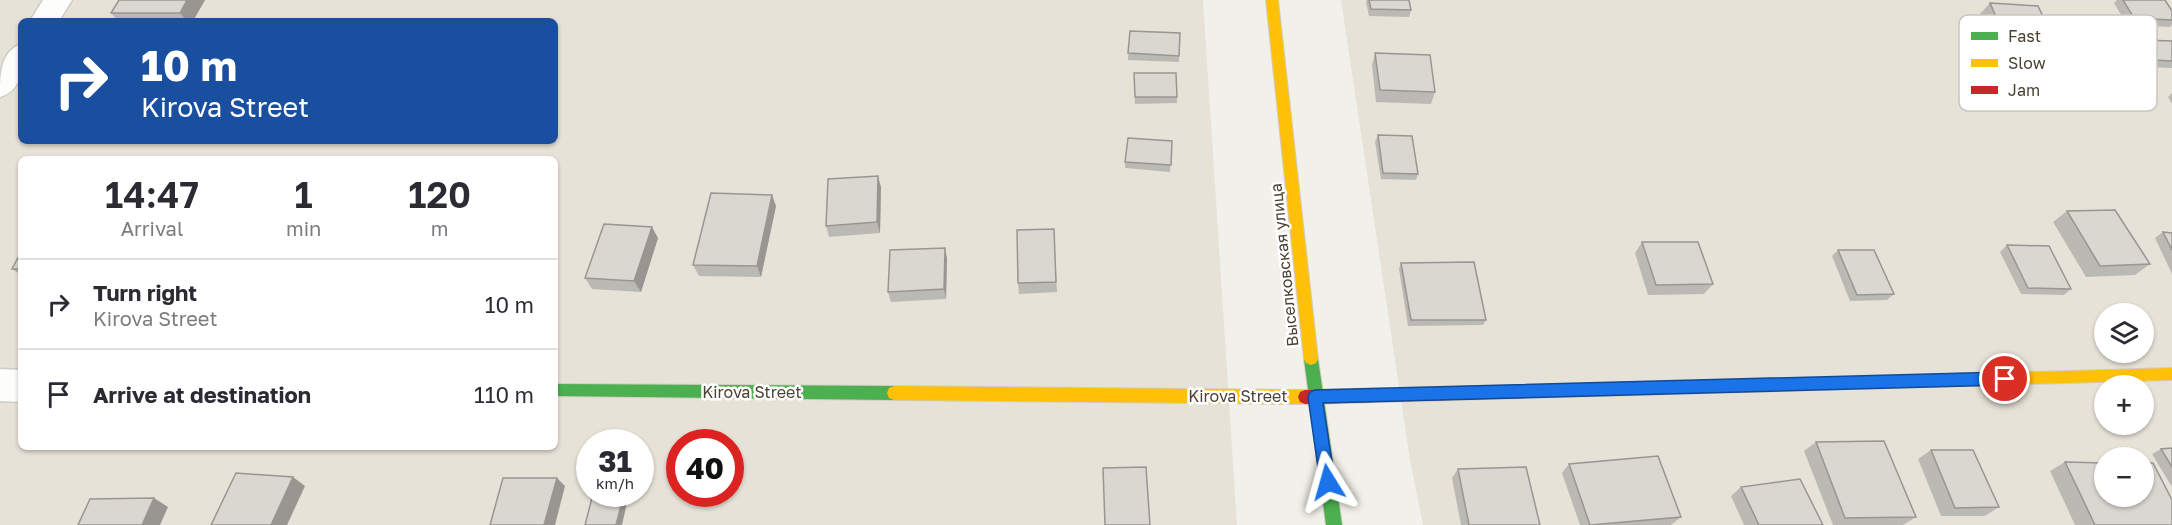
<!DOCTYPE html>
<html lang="en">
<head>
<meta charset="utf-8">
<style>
  :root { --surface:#fff; --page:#f7f7f7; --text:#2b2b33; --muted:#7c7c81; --line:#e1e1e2 }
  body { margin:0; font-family:"Golos Text",sans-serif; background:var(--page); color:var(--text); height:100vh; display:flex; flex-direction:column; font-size:22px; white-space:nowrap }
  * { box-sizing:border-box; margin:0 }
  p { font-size:20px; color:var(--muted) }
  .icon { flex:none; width:33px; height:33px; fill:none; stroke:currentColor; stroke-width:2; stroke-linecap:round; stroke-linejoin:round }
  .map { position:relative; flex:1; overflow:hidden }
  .details { position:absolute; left:18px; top:156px; width:540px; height:294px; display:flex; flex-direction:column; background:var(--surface); border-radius:9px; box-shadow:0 2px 4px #0004 }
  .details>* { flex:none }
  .banner { position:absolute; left:18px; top:18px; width:540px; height:126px; border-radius:9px; box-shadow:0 2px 4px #0004; background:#1a4fa0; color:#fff; overflow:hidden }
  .controls { position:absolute; left:2094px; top:303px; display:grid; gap:12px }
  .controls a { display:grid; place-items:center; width:60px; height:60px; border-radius:50%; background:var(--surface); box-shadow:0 2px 4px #0004; font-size:30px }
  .speed { position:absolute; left:576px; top:429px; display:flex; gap:12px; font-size:30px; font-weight:700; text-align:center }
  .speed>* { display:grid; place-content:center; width:78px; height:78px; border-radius:50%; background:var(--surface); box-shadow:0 2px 4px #0004; line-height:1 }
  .speed small { font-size:15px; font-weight:400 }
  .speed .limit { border:9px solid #d22; background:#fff; color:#111 }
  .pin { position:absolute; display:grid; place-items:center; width:51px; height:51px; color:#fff; margin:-26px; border:3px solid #fff; border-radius:50%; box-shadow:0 2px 6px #0007 }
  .me { position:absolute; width:66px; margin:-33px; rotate:352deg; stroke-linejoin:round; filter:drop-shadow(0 0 4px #0008) }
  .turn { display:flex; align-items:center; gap:21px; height:126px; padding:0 24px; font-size:27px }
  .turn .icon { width:78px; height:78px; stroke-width:2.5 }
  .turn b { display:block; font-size:42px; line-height:51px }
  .eta { display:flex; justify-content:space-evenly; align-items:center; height:102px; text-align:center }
  .eta b { font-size:36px; font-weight:600; line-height:42px }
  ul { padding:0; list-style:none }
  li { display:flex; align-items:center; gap:18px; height:90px; padding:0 24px; border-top:2px solid var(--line) }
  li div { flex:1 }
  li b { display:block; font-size:22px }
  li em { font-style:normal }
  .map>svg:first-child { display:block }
</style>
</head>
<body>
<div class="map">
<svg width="2172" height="525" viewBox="0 0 2172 525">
  <rect width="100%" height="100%" fill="#f2f0ea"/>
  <!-- residential -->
  <path fill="#e7e2d7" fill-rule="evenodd" d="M0,0h1203l34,525h-1237zM21,21h534v120h-534zM21,159h534v288h-534zM590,442h50v52h-50zM680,442h50v52h-50z
    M1341,0h831v525h-749l-13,-65zM2104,314h40v38h-40zM2104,386h40v38h-40zM2104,458h40v38h-40z"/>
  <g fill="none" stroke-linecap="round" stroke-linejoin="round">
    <!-- street casing -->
    <g stroke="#cfccc6" stroke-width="3">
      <path id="street" d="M43,0h29l-13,21h-29z
        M21,44c0,22 4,45 -21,53 0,-22 0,-45 21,-53z
        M0,369l21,1v32l-21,-1z"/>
    </g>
    <!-- fast casing -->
    <g stroke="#d2cdc0" stroke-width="2">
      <path id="fast" d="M1311,353l5,2 2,4 24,166h-16l-22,-166 2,-4z
        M555,384l339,2 5,2 2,5 -2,5 -5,2 -339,-4z"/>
    </g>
    <!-- slow casing -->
    <g stroke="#d2cdc0" stroke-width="2">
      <path id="slow" d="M1266,0h12l40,359 -2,4 -5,2 -5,-2 -2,-4z
        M2172,368v12l-466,13 -5,-1 -2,-5 2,-5 5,-1z
        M894,386l411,4 5,2 2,5 -2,5 -5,2 -411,-4 -5,-2 -2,-5 2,-5z"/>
    </g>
    <!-- jam casing -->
    <g stroke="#d2cdc0" stroke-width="2">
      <path id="jam" d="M1706,381l5,1 2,5 -2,5 -5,1 -401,11 -5,-2 -2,-5 2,-5 5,-2z"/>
    </g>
    <!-- street -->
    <use href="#street" fill="#fdfdfc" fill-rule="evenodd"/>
    <!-- fast -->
    <use href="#fast" fill="#4caf50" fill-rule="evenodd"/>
    <!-- slow -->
    <use href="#slow" fill="#ffc107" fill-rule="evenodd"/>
    <!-- jam -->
    <use href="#jam" fill="#c62828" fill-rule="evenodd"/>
  </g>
  <!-- wall -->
  <path fill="#bbb9b4" d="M119,0h86l-12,21h-75l-7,-8z
    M1367,0h42l2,10 -2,7 -40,-1 -3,-14z
    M2117,0h48l7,11v14l-2,2 -43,-2 -13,-22z
    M1990,3l66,41 -12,13 -48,-4 -17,-38z
    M1130,31l49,25v6l-51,-2z
    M2143,40l29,1v27l-26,-1 -11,-20z
    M1375,53l60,39 -4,12 -55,-2 -4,-37z
    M1134,73l43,24v6l-42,1z
    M2172,93v11l-4,-7z
    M1378,135l40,39 -2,6 -35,-1 -6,-37z
    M1172,141l-2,31 -45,-4v-6z
    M881,187l-1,46 -51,4 -3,-11z
    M776,206l-15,71 -62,-1 -6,-11z
    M2067,211l83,53 -15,11 -49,2 -33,-55z
    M1054,229l3,63 -38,2 -1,-11z
    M2163,232l9,1v41l-17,-36z
    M658,238l-17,54 -49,-3 -7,-11z
    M1642,242l71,42 -9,10 -56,1 -13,-42z
    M2007,245l64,44 -7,6 -43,-1 -21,-42z
    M1838,250l56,44 -7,6 -37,1 -18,-45z
    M21,252v23l-9,-6z
    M947,258l-1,41 -55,3 -3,-10z
    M1401,263l85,57 -3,5 -75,1 -9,-57z
    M1816,442l100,75 -13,8h-70l-29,-74z
    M2172,448v39l-20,-33 9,-5z
    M1931,450l68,57 -14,9h-44l-23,-57z
    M2065,462l107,63h-97l-25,-54z
    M1569,464l112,53 -10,8h-91l-18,-52z
    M1458,469l82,56h-79l-9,-47z
    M1741,487l82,38h-79l-13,-29z"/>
  <!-- shaded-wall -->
  <path fill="#999692" d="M187,0h18l-12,21h-6l-7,-8z
    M878,176l3,11 -1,46 -3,-11z
    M772,195l4,11 -15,71 -4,-11z
    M652,227l6,11 -17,54 -7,-11z
    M945,248l2,10 -1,41 -2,-10z
    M293,477l12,9 -18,39h-16z
    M557,478l8,8 -10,39h-11z
    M624,494h5l-7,31h-6z
    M154,498l14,9 -8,18h-18z"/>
  <!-- building -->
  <path fill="#dad7d1" stroke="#999692" stroke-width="1.5" d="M119,0h68l-7,13h-69z
    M1369,0h40l2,10 -40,-1z
    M2123,0h42l7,11v9l-38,-2z
    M1990,3l48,3 18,38 -49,-3z
    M1130,31l50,2 -1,23 -51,-3z
    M2143,40l29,1v20l-18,-1z
    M1375,53l55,2 5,37 -55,-2z
    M1134,73h42l1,24h-42z
    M1378,135l34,1 6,38 -35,-1z
    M1128,138l44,3 -1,24 -46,-3z
    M878,176l-1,46 -51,4 2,-47z
    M711,193l61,2 -15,71 -64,-1z
    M2115,210l35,54 -50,2 -33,-55z
    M604,224l48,3 -18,54 -49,-3z
    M1054,229l2,53 -38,1 -1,-53z
    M2163,232l9,1v17z
    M1642,242h56l15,42 -57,1z
    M2007,245l42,1 22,43 -43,-1z
    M945,248l-1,41 -56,3 2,-42z
    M1838,250h36l20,44 -37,1z
    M21,252v17h-9z
    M1474,262l12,58h-75l-10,-57z
    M1884,441l32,76 -71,1 -29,-76z
    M2172,448v19l-11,-18z
    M1931,450h42l26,57 -44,1z
    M1658,456l23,61 -91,8 -21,-61z
    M2065,462l39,1v33h40v-33h9l19,37v25h-77z
    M1146,467l4,58h-45l-2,-57z
    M1526,467l14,58h-71l-11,-56z
    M236,473l57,4 -22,48h-60z
    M503,478h54l-13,47h-54z
    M1800,479l23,46h-64l-18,-38z
    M593,494h31l-8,31h-31z
    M154,498l-12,27h-64l12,-26z"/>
  <!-- route -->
  <path fill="#1a73e8" stroke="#114b97" stroke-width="1.5" d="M2005,372l5,2 3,5 -3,4 -5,2 -682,18 12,79 -2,5 -5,2 -6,-2 -2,-5 -12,-85 2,-5 5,-2z"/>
  <g text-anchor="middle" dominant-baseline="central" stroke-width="5" stroke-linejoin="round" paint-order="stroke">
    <!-- street labels -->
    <g font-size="16" fill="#4a4235" stroke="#fff">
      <text transform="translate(1284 265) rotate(-96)">Выселковская улица</text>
      <text x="752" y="392">Kirova Street</text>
      <text x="1238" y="396">Kirova Street</text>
    </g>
  </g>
  <!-- legend -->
  <rect x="1959" y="15" width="198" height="96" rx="9" fill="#fff" stroke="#c9c6c2" stroke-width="1.5"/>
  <rect x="1971" y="32" width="27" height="8" fill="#4caf50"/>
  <rect x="1971" y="59" width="27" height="8" fill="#ffc107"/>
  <rect x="1971" y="86" width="27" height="8" fill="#c62828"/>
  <g font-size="16" fill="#4a4235">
    <text x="2008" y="42">Fast</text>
    <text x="2008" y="69">Slow</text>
    <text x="2008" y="96">Jam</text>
  </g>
</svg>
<div class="controls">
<a><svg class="icon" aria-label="layers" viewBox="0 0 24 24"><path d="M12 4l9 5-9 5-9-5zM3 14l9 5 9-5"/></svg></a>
<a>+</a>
<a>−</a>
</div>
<div class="speed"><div>31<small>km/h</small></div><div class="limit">40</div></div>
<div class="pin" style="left:2005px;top:379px;background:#d93025"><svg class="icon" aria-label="arrive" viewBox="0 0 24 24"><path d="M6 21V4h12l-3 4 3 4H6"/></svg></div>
<svg class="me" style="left:1328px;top:482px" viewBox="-20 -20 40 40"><path d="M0-17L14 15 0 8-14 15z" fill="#1a73e8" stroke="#fff" stroke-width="4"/></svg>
<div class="banner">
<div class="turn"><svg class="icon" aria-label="right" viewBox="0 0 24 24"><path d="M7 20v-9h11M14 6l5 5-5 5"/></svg><div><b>10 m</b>Kirova Street</div></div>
</div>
<section class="details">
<div class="eta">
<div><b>14:47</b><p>Arrival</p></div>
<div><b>1</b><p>min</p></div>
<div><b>120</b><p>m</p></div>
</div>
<ul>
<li><svg class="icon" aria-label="right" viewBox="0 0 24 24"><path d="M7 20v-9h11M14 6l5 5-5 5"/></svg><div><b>Turn right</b><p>Kirova Street</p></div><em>10 m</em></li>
<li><svg class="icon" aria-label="arrive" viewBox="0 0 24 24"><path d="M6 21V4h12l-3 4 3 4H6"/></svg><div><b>Arrive at destination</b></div><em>110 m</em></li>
</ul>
</section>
</div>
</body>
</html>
